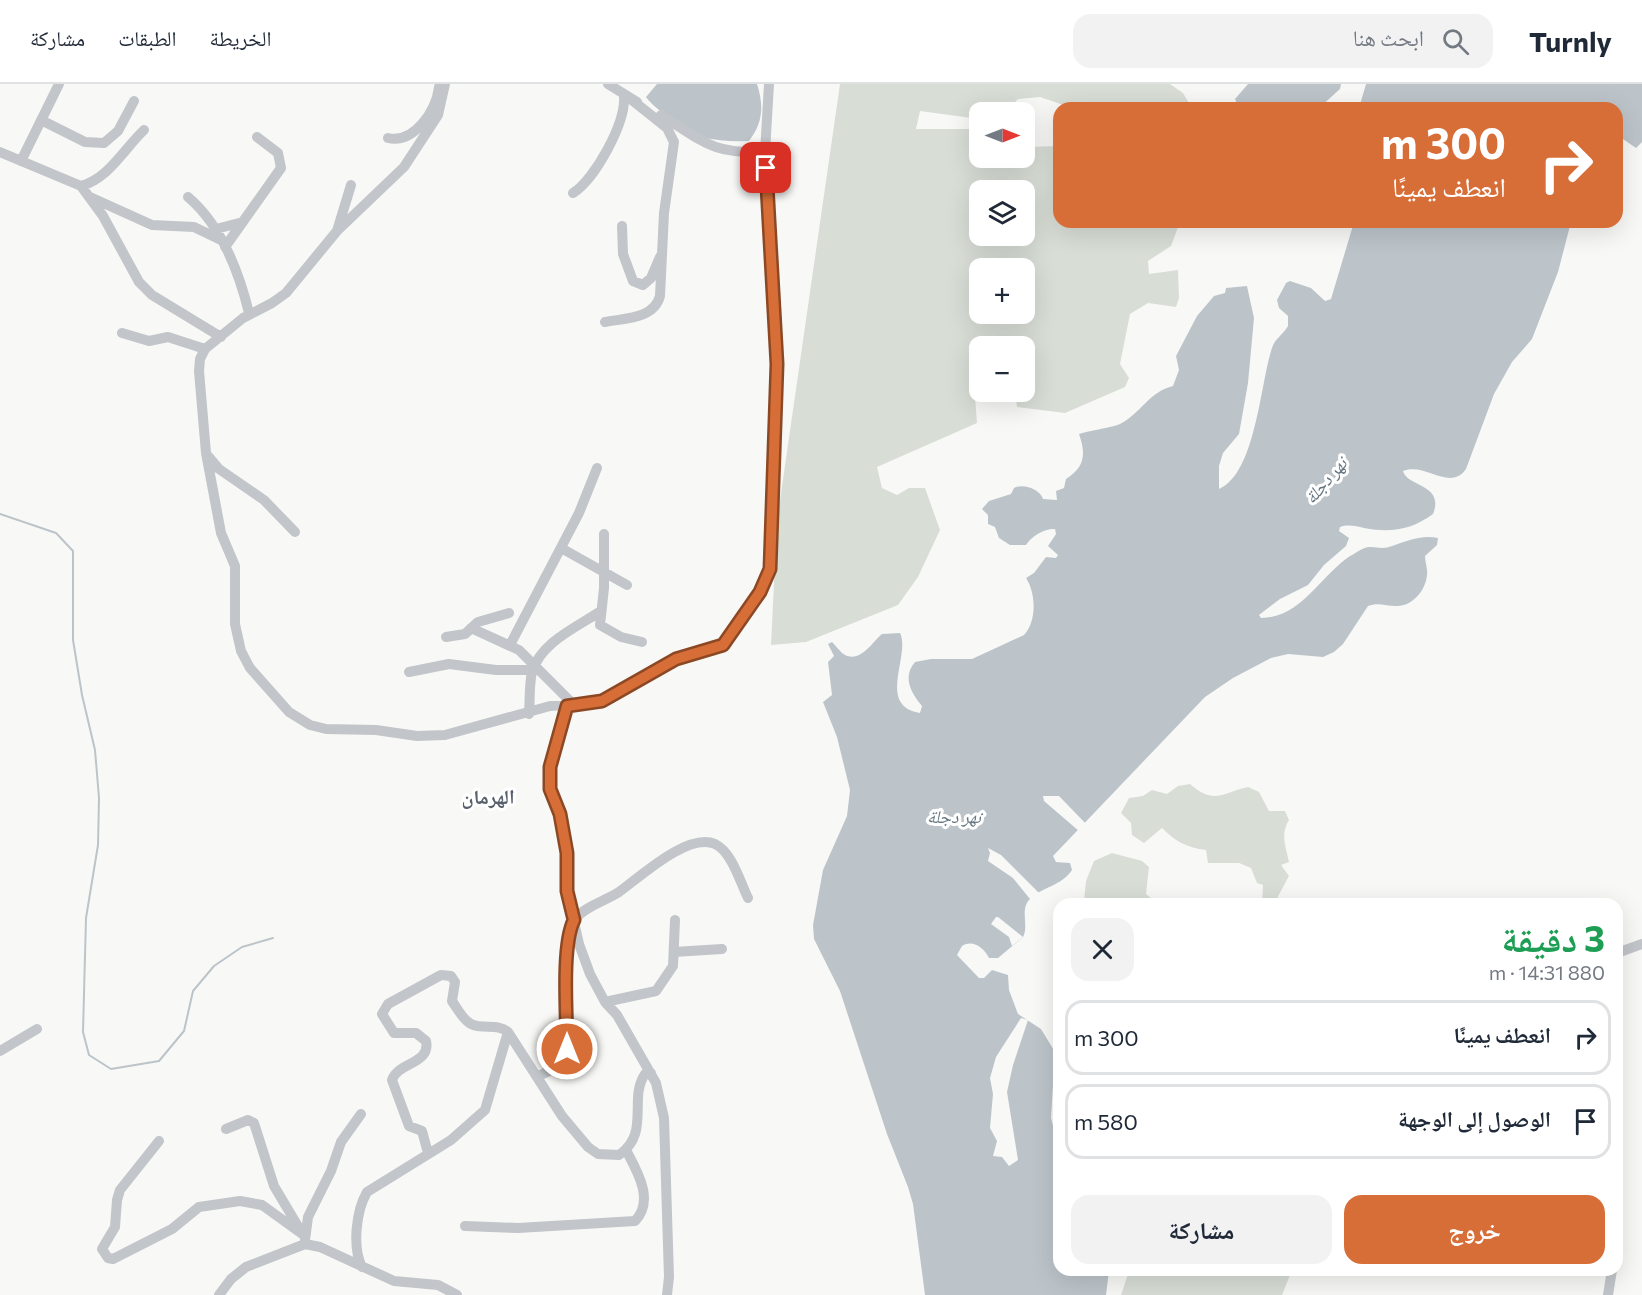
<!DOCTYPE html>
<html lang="ar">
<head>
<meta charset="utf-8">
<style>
  :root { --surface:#fff; --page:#f2f2f3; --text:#1f2937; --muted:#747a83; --line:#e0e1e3; --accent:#d86e37 }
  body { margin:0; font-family:Commissioner,"Noto Naskh Arabic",sans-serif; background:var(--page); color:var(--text); direction:rtl; height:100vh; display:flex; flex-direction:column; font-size:22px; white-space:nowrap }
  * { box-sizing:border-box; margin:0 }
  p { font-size:20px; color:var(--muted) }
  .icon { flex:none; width:33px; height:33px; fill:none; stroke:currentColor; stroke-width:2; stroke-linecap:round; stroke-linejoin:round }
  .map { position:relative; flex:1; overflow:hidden; direction:ltr }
  .details { position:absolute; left:1053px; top:814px; width:570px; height:378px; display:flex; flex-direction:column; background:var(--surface); border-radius:18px; box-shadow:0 6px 24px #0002; direction:rtl }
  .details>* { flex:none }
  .hud { position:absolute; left:1053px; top:18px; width:570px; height:126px; border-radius:18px; box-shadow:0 6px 24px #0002; direction:rtl; background:#d86e37; color:#fff; overflow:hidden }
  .needle { width:39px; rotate:90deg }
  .tools { position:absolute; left:969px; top:18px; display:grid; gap:12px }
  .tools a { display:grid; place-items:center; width:66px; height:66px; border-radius:12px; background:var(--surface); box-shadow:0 6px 24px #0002; font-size:30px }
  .pin { position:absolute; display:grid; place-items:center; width:51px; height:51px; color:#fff; margin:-26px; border-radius:12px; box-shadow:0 3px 9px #0006 }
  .me { position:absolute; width:66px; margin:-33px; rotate:0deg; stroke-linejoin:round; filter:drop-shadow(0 0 4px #0008) }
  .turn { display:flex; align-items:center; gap:21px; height:126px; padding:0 18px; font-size:27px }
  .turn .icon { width:78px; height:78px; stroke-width:2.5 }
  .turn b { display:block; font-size:42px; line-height:51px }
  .round { display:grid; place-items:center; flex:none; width:63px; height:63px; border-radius:18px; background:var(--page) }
  .head { display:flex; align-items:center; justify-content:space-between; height:102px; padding:0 18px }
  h1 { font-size:36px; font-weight:700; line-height:45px; color:#1e9e55 }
  .primary-button { display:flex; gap:12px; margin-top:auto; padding:12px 18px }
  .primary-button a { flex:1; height:69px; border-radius:18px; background:var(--accent); color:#fff; font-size:24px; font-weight:700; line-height:69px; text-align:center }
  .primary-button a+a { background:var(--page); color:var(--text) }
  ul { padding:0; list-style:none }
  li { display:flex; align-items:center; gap:18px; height:75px; margin:0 12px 9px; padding:0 6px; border:3px solid var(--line); border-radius:18px }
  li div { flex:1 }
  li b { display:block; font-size:22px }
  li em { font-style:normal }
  header { display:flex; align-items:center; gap:36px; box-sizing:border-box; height:84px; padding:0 30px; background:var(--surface); border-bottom:2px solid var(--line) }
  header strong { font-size:28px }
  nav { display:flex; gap:33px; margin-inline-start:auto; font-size:21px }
  .search { width:420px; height:54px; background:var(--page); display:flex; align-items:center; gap:15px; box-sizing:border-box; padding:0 21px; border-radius:18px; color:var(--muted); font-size:22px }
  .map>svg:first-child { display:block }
</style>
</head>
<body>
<header>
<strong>Turnly</strong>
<div class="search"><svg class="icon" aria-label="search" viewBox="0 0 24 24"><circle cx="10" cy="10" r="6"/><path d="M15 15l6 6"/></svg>ابحث هنا</div>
<nav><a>الخريطة</a><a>الطبقات</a><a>مشاركة</a></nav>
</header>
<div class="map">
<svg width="1642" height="1211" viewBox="0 0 1642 1211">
  <rect width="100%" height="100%" fill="#f8f9f6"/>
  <!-- green -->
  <path fill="#d8ddd6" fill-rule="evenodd" d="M840,0h330l13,9 7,12 -2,3h-116l-32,-11 -22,2 -13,13h-25l-1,7 -59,-8 -4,18h57l6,4 1,25h44l1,-11 34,-1v76h121l-9,24 -23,15 1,13 29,-4 1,28 -3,9 -28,-4 -18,11 -10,50 9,14 -4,9 -60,26 -48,-6 -2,-14 -4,-1h13v-46h-44l-1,34 -5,3 3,40 -100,44 5,21 15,7 12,-7h16l15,42 -22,47 -20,28 -92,37 -35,3 6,-124zM980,106h44v46h-44zM980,184h44v46h-44z
    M1190,700c24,21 32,9 58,3l11,5 10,19h16l4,9c-9,14 -3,27 0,42l-8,3 8,11 -15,28h-12l1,-19 -6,-2 -6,-15 -12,-5h-31l-2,-13c-19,-2 -31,-9 -44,-22l-18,15 -12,-8 -1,-12 -10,-10 8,-15 14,-2 9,-6 15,4 11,-8z
    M1112,769l30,8 7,6 -3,27 12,10h-71l-3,-3 2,-20 8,-20z
    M1129,1187l163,-1 -10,25h-161z"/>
  <!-- water -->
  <path fill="#bcc4ca" d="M657,0h100c7,22 6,39 -8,57 -16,1 -31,0 -47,-4 -11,-2 -50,-30 -56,-40z
    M1248,0h93l-1,5 -21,19h-72l-10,-4 -2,-5z
    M1366,0h276v58l-6,6 -19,-13v-27h-258z
    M1354,138h217l-13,50 -26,67 -20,23 -18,32 -28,75c-16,23 -41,-7 -63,2 4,16 42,13 30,43 -22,16 -42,19 -69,14 -8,-2 -16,-4 -24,-1l-1,4 10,7 -3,8 -22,19 -16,20 -28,14 -21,16 2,3c40,0 60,-43 89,-62 6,-3 14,-10 21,-9 7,0 10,2 18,0 15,-5 33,-13 49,-9l-1,7 -12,11c0,7 3,13 2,19 -1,15 -15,32 -31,31 -10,0 -18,-4 -28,0l-25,38 -9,8 -11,5 -35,-3 -17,4 -38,20 -28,19 -152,159 3,6 14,1 2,7c-10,16 -31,17 -43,30 -9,10 0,26 -6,37l-25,21h-9c-5,-10 -16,-19 -27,-12l-5,9 22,23h5l8,-8 16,5 1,15 9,24 23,15 14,23 -4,66 8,30v122l50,1 -3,24h-181l-12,-91 -5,-17 -21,-53 -47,-143 -26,-52 -1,-14 10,-55 24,-54 3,-26 -13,-53 -14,-35 9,-7 -4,-33 6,-6 -6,-12 4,-2c4,4 7,8 10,11 17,13 30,-11 40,-19l18,-1c11,22 -24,73 20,80l2,-7c-11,-13 -20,-29 -7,-44l16,-3h41l52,-24c13,-14 12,-42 2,-57l8,-5 12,-16 10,1 2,-3 -10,-9 8,-12 -1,-5c-9,-1 -24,7 -29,16h-16l-11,-7 -4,-11 -7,-3v-9l-6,-6 7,-8 22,-7 3,-6c9,-5 26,1 29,11l14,1 -1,-9 8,-3 2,-9c19,-12 20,-25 13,-45 9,-3 35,-7 41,-10 20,-10 30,-33 53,-38l6,-16 -3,-14 21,-40 17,-20 11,-3 1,-5 21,-2 7,32 -6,65 -9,51 -16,19 -4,13v23c37,-16 41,-105 53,-141 3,-10 11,-13 16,-22v-10l-9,-8 -2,-8 9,-17 4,-2 21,7 14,13 6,-2z"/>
  <!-- pier -->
  <path fill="#f8f9f6" d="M1043,712h16l28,29 -8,6 -35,-30z
    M988,764l13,7 39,39 -10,5 -17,-21 -25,-17 2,-8z
    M996,833h2l25,20 -11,9 -3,-9 -18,-13z
    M1021,934l7,2 -15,45 -6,27 11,68 -9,6 -7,-9 -9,-1 4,-15 -7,-13 3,-34 -3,-16 6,-21z"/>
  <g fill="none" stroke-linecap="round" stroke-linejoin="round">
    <!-- stream -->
    <path stroke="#bcc4ca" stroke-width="2" d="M0,430l56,19 17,18v89l9,55 13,55 4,48 -1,47 -12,73 -3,114 6,23 22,14 48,-8 25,-30 9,-40 21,-25 28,-19 31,-9"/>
    <!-- minor -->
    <path stroke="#c2c5c9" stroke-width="10" d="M445,0l-7,31 -34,52 -67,64 -51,62 -14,10 -29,15 -38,31 -5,10 -1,12 7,82 15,80 14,33v58l6,27 9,17 39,44 21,13 16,4 50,1 41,6 28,-1 105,-29 44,-3 82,-44 47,-14 37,-53 10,-23 7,-205 -12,-212 4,-68
      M608,0l29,18
      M661,31c43,27 51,39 104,37
      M41,36l44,22 19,1 14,-12 16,-30
      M388,54c26,6 48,-27 51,-51
      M0,68l81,34 22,30 36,66 13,13 69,42
      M21,77l38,-77
      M81,102c28,-8 42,-36 63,-56
      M573,109c22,-14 53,-70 51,-97
      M90,113l62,28 42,2 27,13
      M188,113c33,28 51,75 61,116
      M622,142l1,28 10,27 10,4 8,-7 9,-21
      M216,145l27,-7
      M337,147l14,-46
      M225,163l56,-79 -3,-15 -21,-16
      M605,238c20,-4 49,-3 55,-26l4,-83 10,-71 -7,-14 -35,-28
      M122,249l27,8 19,-4 37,12
      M208,372l11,13 45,31 31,32
      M604,450v54l-4,37 21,12 21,5
      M561,464l66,37
      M471,544l48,22 56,56
      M446,553l19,-3 13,-12 31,-9
      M510,561l69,-132 18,-45
      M409,588l40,-8 47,6h37
      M567,622l-17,61v22l10,25 7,39v38l12,53 11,30 15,28 12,13 39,68 8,35 5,159 -2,18
      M529,630c1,-14 0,-29 3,-42 9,-30 45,-45 69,-61
      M674,868l48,-3
      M1617,869l25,-9
      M605,918l51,-11 17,-25 2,-46
      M0,967l37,-22
      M538,992c12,-5 22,-9 28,-22l2,-114c2,-8 3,-15 8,-22 10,-12 29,-17 43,-26 21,-15 69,-60 96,-48 17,8 25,38 33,54
      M226,1045l22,-9 6,3 20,63 25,42
      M159,1057l-39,49 -3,10 -2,27 -13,22 6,9 5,1 59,-30 27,-22 41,-6 22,4 43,31
      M428,1069l-6,-22 -13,-5 -17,-46c6,-18 39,-16 34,-39l-10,-8h-22l-12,-19 6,-10 53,-29 10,1 4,6 -3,19c5,7 11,19 19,23 12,6 27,-1 37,8l54,84 26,31 10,7 21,1c32,-22 9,-56 26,-81l6,-1
      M465,1142l53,2 117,-7c20,-21 2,-50 -9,-71
      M305,1156l3,-23 23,-46 10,-29 20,-28
      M362,1183c-10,-20 -6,-56 5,-75l84,-52 34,-30 23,-78
      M219,1211l12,-16 15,-12 59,-23 15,3 74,34 44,4 19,10
      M1608,1211l4,-25"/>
  </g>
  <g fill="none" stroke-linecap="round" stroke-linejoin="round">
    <!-- route casing -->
    <g stroke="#8c4824" stroke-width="15">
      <path id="route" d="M567,965c0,-32 -6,-103 7,-129l-7,-29v-38l-7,-39 -10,-25v-22l17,-61 35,-5 74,-42 47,-14 37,-53 10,-23 7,-205 -11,-196"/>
    </g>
    <!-- route -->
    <use href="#route" stroke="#d86e37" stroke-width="10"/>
  </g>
  <g text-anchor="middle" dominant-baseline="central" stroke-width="6" stroke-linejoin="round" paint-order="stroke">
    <!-- water labels -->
    <g font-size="18" font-style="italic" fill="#667680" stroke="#fff">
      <text transform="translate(1325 396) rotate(-49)">نهر دجلة</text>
      <text x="954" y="732">نهر دجلة</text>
    </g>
    <!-- quarter labels -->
    <g font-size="20" font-weight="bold" fill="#57606b" stroke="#fff">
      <text x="488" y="712">الهرمان</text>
    </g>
  </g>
</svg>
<div class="tools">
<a><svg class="needle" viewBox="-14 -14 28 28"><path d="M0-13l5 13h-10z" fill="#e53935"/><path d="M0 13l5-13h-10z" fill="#747a83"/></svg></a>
<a><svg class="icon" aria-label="layers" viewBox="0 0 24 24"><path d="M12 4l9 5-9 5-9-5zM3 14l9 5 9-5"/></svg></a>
<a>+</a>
<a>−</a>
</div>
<div class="pin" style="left:766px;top:84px;background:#d93025"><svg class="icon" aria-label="arrive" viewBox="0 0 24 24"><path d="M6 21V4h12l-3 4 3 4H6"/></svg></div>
<svg class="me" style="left:567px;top:965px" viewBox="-20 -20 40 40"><circle r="17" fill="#d86e37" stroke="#fff" stroke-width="3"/><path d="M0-11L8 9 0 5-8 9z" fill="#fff"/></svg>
<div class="hud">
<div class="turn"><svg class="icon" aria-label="right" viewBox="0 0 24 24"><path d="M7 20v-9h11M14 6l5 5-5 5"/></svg><div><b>300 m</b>انعطف يمينًا</div></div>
</div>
<section class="details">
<div class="head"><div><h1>3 دقيقة</h1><p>880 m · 14:31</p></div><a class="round"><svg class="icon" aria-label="close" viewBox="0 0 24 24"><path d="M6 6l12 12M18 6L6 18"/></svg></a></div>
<ul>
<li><svg class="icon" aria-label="right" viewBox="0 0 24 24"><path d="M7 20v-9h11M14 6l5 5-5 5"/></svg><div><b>انعطف يمينًا</b></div><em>300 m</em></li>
<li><svg class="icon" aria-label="arrive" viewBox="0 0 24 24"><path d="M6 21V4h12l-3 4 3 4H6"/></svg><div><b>الوصول إلى الوجهة</b></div><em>580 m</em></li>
</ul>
<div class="primary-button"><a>خروج</a><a>مشاركة</a></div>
</section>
</div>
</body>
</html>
